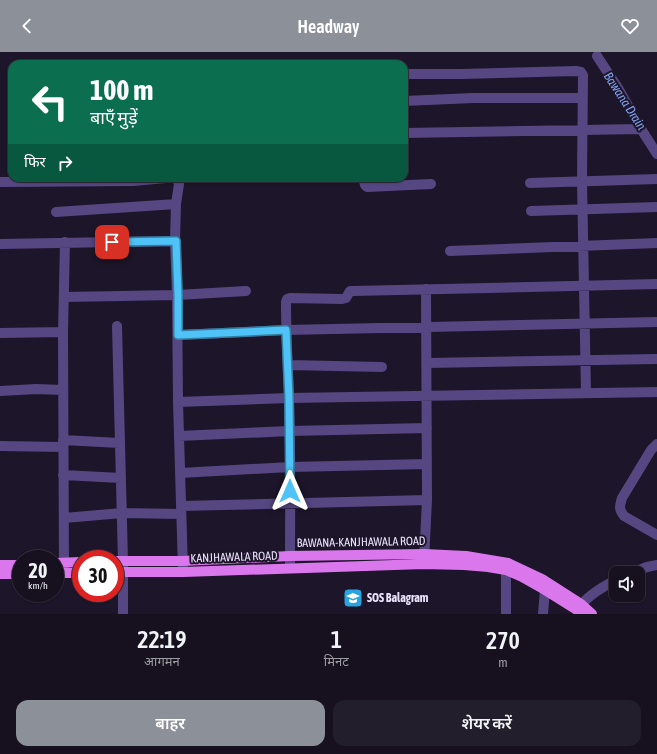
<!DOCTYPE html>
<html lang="hi">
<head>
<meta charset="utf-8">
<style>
  :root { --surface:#16101f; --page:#231e2c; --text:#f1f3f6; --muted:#9e9da4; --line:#35303d; --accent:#8c9099 }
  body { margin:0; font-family:"Asap Condensed","Noto Sans Devanagari",sans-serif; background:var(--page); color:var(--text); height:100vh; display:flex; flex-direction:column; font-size:15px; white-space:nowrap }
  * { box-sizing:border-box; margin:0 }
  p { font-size:13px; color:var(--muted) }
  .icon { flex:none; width:22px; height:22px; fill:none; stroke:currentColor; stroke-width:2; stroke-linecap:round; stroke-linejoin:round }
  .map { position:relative; height:562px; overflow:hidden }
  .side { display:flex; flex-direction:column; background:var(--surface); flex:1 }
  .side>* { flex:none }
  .hud { position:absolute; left:8px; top:8px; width:400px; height:122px; border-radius:12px; box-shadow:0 1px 3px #0004,0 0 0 1px var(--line); background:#0b6e4f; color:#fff; overflow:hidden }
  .buttons { position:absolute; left:609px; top:514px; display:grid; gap:8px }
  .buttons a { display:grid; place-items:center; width:36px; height:36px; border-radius:8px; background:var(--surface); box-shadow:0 1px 3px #0004,0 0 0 1px var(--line); font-size:20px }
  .speed { position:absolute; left:12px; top:498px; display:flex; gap:8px; font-size:20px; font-weight:700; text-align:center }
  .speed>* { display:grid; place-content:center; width:52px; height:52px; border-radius:50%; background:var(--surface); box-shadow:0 1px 3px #0004,0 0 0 1px var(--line); line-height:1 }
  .speed small { font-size:10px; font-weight:400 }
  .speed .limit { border:6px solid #d22; background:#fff; color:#111 }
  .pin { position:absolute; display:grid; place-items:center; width:34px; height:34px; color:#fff; margin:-17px; border-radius:8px; box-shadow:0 2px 6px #0006 }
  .me { position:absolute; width:44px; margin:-22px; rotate:0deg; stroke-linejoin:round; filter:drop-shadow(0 0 3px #0008) }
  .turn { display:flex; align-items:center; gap:14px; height:84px; padding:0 16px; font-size:18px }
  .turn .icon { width:52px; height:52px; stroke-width:2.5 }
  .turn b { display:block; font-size:28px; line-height:34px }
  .then { display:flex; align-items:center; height:38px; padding:0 16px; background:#0003; gap:8px; font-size:15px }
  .eta { display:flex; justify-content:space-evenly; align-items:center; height:68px; text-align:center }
  .eta b { font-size:24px; font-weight:600; line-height:28px }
  .button { display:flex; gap:8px; margin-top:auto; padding:8px 16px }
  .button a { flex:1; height:46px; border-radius:12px; background:var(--accent); color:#fff; font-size:16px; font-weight:600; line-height:46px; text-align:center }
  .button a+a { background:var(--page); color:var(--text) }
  header { display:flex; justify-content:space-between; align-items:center; height:52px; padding:0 16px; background:var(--accent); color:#fff; font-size:18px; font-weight:600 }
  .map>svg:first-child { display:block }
</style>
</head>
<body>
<header><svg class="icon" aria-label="back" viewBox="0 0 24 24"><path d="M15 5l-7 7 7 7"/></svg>Headway<svg class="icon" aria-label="heart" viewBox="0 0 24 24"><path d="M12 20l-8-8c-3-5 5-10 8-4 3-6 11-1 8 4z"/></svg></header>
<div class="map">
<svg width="657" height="562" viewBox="0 0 657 562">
  <rect width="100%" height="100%" fill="#1d1529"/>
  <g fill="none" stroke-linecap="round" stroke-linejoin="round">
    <!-- minor -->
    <path stroke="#564782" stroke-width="10" d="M597,4l21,32 23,41 16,25
      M404,22h57l115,-3 5,1 2,3 -1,106 4,212
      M404,49l69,-3h109
      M404,81l237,-4
      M175,126l2,1 2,5 -3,20 -1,37 2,54 1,107 5,168
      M363,126l2,7 2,2 64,-3
      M0,130l133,-1 33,-3
      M530,131l127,-4
      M531,159l126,-4
      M56,160l120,-8
      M0,192l175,-3
      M450,199l207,-8
      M64,245l113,-2 69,-4
      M117,274l6,235v53
      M0,281l63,-1
      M178,283l108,-5 371,-8
      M427,311l230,-4
      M288,313l94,2
      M0,339l36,-2 27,1
      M178,350l111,-4 368,-6
      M179,384l111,-5 137,-3
      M63,388l57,3
      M657,392l-6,6 -29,48c-2,8 -4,10 2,18l33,19
      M0,394l63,1
      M180,421l110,-6 137,-3
      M63,423l58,3
      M181,454l246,-6
      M64,466l58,-5 59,1
      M424,509l3,-61 -1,-211
      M290,516c0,-56 1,-112 -1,-168 -1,-33 -3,-66 -3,-98l1,-3 3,-1 52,1 4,-1 4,-7h3l304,-7
      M64,518l-1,-238 2,-90
      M632,521l15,-6 10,-2
      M577,558c9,-13 25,-23 39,-30
      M506,562v-44l2,-7
      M543,562l2,-24 2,-7"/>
    <!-- major -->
    <path stroke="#db77ec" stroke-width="10" d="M115,509h67l108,-5 134,-2 42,2 42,7 34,16 39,25 11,10
      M55,511l26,-1
      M0,513h21
      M115,520h68l241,-8 40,1 24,2 18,3 16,7 23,13 32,20 4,4
      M55,521h26
      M0,522h21"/>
  </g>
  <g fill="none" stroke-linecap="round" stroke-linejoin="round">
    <!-- route casing -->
    <g stroke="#337fa1" stroke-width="10">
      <path id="route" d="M112,190l64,-1 2,54v40l108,-5 3,68 1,93"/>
    </g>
    <!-- route -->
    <use href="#route" stroke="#4fc3f7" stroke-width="7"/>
  </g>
  <!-- icons -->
  <defs>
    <g id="school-square" transform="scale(1)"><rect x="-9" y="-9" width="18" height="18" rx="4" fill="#28a4e1" stroke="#1d1529"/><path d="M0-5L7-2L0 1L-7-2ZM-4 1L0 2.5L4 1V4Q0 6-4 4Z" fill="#fff"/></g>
  </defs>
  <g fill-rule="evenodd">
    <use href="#school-square" x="353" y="546"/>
  </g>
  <g text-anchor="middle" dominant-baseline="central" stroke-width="4" stroke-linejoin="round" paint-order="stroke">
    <!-- street labels -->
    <g font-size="12" fill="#eae1fb" stroke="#1d1529">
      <text transform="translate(361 490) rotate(-1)">BAWANA-KANJHAWALA ROAD</text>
      <text transform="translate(234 505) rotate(-2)">KANJHAWALA ROAD</text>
    </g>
    <!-- poi labels -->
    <g font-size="12" font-weight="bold" fill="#eae1fb" stroke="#1d1529" text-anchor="start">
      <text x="367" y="546">SOS Balagram</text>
    </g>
    <!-- water labels -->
    <g font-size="13" font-style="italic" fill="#7ea0ed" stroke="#1d1529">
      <text transform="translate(625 49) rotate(57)">Bawana Drain</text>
    </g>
  </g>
</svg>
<div class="buttons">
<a><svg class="icon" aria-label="sound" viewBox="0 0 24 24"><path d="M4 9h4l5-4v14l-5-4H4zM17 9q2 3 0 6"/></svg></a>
</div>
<div class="speed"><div>20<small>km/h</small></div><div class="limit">30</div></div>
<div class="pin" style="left:112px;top:190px;background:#d93025"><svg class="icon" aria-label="arrive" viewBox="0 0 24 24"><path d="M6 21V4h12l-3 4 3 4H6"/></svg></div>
<svg class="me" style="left:290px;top:439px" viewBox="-20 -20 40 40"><path d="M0-17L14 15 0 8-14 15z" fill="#4fc3f7" stroke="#fff" stroke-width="4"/></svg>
<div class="hud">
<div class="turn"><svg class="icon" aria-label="left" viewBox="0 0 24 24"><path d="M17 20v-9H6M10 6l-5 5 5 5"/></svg><div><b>100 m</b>बाएँ मुड़ें</div></div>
<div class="then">फिर<svg class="icon" aria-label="right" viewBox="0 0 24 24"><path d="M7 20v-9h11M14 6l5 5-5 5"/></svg></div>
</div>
</div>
<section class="side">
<div class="eta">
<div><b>22:19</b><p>आगमन</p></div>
<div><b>1</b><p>मिनट</p></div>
<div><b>270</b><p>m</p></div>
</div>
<div class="button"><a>बाहर</a><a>शेयर करें</a></div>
</section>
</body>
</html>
